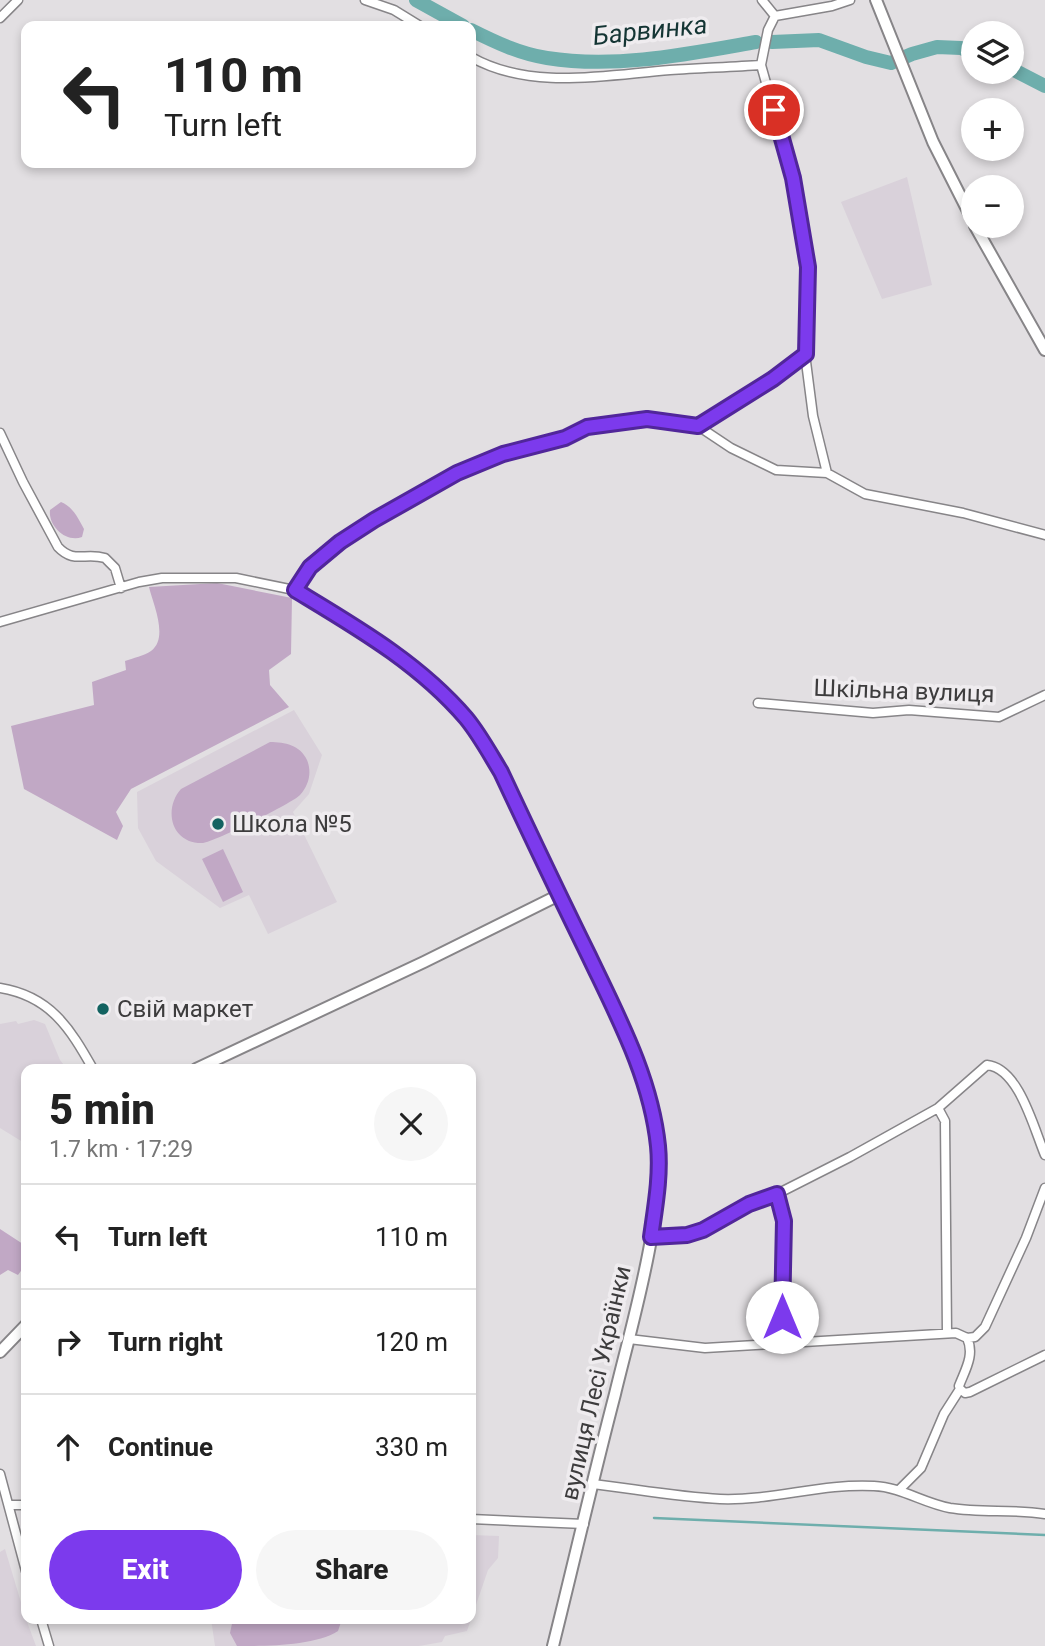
<!DOCTYPE html>
<html lang="en">
<head>
<meta charset="utf-8">
<style>
  :root { --surface:#fff; --page:#f6f6f6; --text:#222; --muted:#767676; --line:#e0e0e0; --accent:#7c3aed }
  body { margin:0; font-family:Roboto,sans-serif; background:var(--page); color:var(--text); height:100vh; display:flex; flex-direction:column; font-size:26px; white-space:nowrap }
  * { box-sizing:border-box; margin:0 }
  p { font-size:23px; color:var(--muted) }
  .icon { flex:none; width:38px; height:38px; fill:none; stroke:currentColor; stroke-width:2; stroke-linecap:round; stroke-linejoin:round }
  .map { position:relative; flex:1; overflow:hidden }
  .drawer { position:absolute; left:21px; top:1064px; width:455px; height:560px; display:flex; flex-direction:column; background:var(--surface); border-radius:14px; box-shadow:0 4px 10px #0003 }
  .drawer>* { flex:none }
  .top-card { position:absolute; left:21px; top:21px; width:455px; height:147px; border-radius:14px; box-shadow:0 4px 10px #0003; background:#fff; color:var(--text); overflow:hidden }
  .tools { position:absolute; left:961px; top:21px; display:grid; gap:14px }
  .tools a { display:grid; place-items:center; width:63px; height:63px; border-radius:50%; background:var(--surface); box-shadow:0 4px 10px #0003; font-size:35px }
  .pin { position:absolute; display:grid; place-items:center; width:60px; height:60px; color:#fff; margin:-30px; border:4px solid #fff; border-radius:50%; box-shadow:0 2px 7px #0007 }
  .me { position:absolute; width:77px; margin:-38px; rotate:0deg; stroke-linejoin:round; filter:drop-shadow(0 0 5px #0008) }
  .turn { display:flex; align-items:center; gap:24px; height:147px; padding:0 28px; font-size:32px }
  .turn .icon { width:91px; height:91px; stroke-width:2.5 }
  .turn b { display:block; font-size:49px; line-height:60px }
  .round { display:grid; place-items:center; flex:none; width:74px; height:74px; border-radius:37px; background:var(--page) }
  .summary { display:flex; align-items:center; justify-content:space-between; height:119px; padding:0 28px }
  h1 { font-size:42px; font-weight:800; line-height:52px }
  .primary-button { display:flex; gap:14px; margin-top:auto; padding:14px 28px }
  .primary-button a { flex:1; height:80px; border-radius:42px; background:var(--accent); color:#fff; font-size:28px; font-weight:800; line-height:80px; text-align:center }
  .primary-button a+a { background:var(--page); color:var(--text) }
  ul { padding:0; list-style:none }
  li { display:flex; align-items:center; gap:21px; height:105px; padding:0 28px; border-top:2px solid var(--line) }
  li div { flex:1 }
  li b { display:block; font-size:26px }
  li em { font-style:normal }
  .map>svg:first-child { display:block }
</style>
</head>
<body>
<div class="map">
<svg width="1045" height="1646" viewBox="0 0 1045 1646">
  <rect width="100%" height="100%" fill="#e2dfe2"/>
  <!-- built -->
  <path fill="#d9d1da" d="M907,177l25,108 -50,14 -41,-97z
    M294,710l28,45 -13,39 -16,18 44,90 -69,32 -19,-39 -29,13 -64,-47 -18,-33 -1,-36z
    M34,1020l11,4 15,36 7,9h-41v75l-26,-16v-104l16,-3 2,3z
    M471,1535l28,1 -1,22 -10,12 -21,61 -22,5 -3,6 -23,4h-204l-4,-27h260z
    M5,1549l21,70 10,27h-36v-94z"/>
  <!-- green -->
  <path fill="#c1a8c5" d="M61,502c12,5 17,16 23,27l-2,8c-16,6 -34,-11 -32,-27z
    M217,583l75,15 -1,56 -22,16 1,15 19,22 -158,82 -15,23 7,14 -6,14 -93,-51 -13,-63 83,-21 -2,-23 34,-12 -1,-9c8,-3 19,-5 26,-10 18,-13 2,-47 -2,-64z
    M270,742c15,0 30,3 37,18 5,12 2,25 -7,35 -7,8 -87,47 -97,48 -32,1 -40,-34 -22,-54z
    M223,849l20,43 -20,10 -21,-43z
    M0,1229l26,17v18l-8,11 -10,-5 -8,5z
    M233,1619h109l-4,12c-23,15 -73,15 -101,15l-7,-13z"/>
  <g fill="none" stroke-linecap="round" stroke-linejoin="round">
    <!-- stream -->
    <path stroke="#6eaeac" stroke-width="2.5" d="M654,1518l391,17"/>
    <!-- river -->
    <path stroke="#6eaeac" stroke-width="14" d="M416,0l47,26
      M471,30c24,12 49,24 76,28 69,11 141,-4 209,-16
      M772,42l47,-2 47,17 25,6 21,-9 25,-7 24,1 12,5
      M1012,69l33,17"/>
    <!-- street casing -->
    <g stroke="#878588" stroke-width="11">
      <path id="street" d="M365,0l29,10 26,16
        M762,0l13,16
        M775,16l-7,14 -7,35 32,113 16,89 -4,87 8,62 14,57
        M775,16l57,-10 18,-6
        M0,18l18,-18
        M471,57c60,34 134,18 199,13 30,-2 61,-3 91,-5
        M698,426l75,-47 32,-25
        M0,433l23,49 35,65c16,17 27,5 47,11l10,10 6,20
        M294,590l16,-23 30,-24 34,-23 83,-47 46,-19 62,-16 22,-11 60,-8 51,7 33,22 45,22 51,3 38,21 98,19 82,22
        M0,622l139,-40 23,-4h74l58,12 100,62 54,47 20,21 33,52 58,123
        M758,703l115,10 36,-3 90,7 46,-22
        M0,988c50,8 70,40 93,81
        M938,1108l7,13 2,212
        M777,1194l7,27 -2,15v108
        M651,1237h21l31,-7 46,-26 28,-10 73,-37 88,-49 49,-43c32,3 47,64 58,90
        M967,1338l8,-1 10,-10 41,-89 19,-50
        M629,1339l76,9 251,-15 11,5c8,17 -2,32 -8,48l1,3
        M0,1474l26,97
        M593,1484c42,5 85,13 127,15 52,2 102,-16 154,-13 27,1 49,17 76,22 31,5 63,1 95,6
        M899,1490l22,-22 23,-54 16,-25 5,4 5,-1 75,-37
        M10,1505h16
        M471,1519l113,5
        M41,1619l8,27"/>
    </g>
    <!-- secondary casing -->
    <g stroke="#878588" stroke-width="14">
      <path id="secondary" d="M876,0l57,142 40,79
        M975,226l70,124
        M196,1069l228,-107 135,-67c34,72 84,156 97,234 12,76 -23,190 -41,265 -22,84 -41,168 -62,252
        M0,1352l26,-27"/>
    </g>
    <!-- street -->
    <use href="#street" stroke="#fff" stroke-width="8"/>
    <!-- secondary -->
    <use href="#secondary" stroke="#fff" stroke-width="10"/>
  </g>
  <g fill="none" stroke-linecap="round" stroke-linejoin="round">
    <!-- route casing -->
    <g stroke="#51269a" stroke-width="18">
      <path id="route" d="M774,110l19,68 15,89 -2,87 -33,25 -75,47 -51,-7 -60,8 -22,11 -62,16 -46,19 -83,47 -34,22 -30,25 -15,23c61,37 124,73 171,128 14,17 24,36 35,54 29,62 58,123 88,184 29,61 62,122 69,190 3,30 -3,62 -7,91l36,-2 16,-5 46,-26 28,-10 7,27 -2,96"/>
    </g>
    <!-- route -->
    <use href="#route" stroke="#7c3aed" stroke-width="12"/>
  </g>
  <!-- markers -->
  <g fill="#136361" stroke="#efecef" stroke-width="2.5">
    <circle cx="218" cy="824" r="7"/>
    <circle cx="103" cy="1009" r="7"/>
  </g>
  <g text-anchor="middle" dominant-baseline="central" stroke-width="7" stroke-linejoin="round" paint-order="stroke">
    <!-- street labels -->
    <g font-size="24" fill="#3d3c3d" stroke="#efecef">
      <text transform="translate(904 691) rotate(2)">Шкільна вулиця</text>
      <text transform="translate(596 1383) rotate(-77)">вулиця Лесі Українки</text>
    </g>
    <!-- poi labels -->
    <g font-size="24" fill="#3d3c3d" stroke="#efecef" text-anchor="start">
      <text x="232" y="824">Школа №5</text>
      <text x="117" y="1009">Свiй маркет</text>
    </g>
    <!-- water labels -->
    <g font-size="26" font-style="italic" fill="#143534" stroke="#efecef">
      <text transform="translate(650 30) rotate(-6)">Барвинка</text>
    </g>
  </g>
</svg>
<div class="tools">
<a><svg class="icon" aria-label="layers" viewBox="0 0 24 24"><path d="M12 4l9 5-9 5-9-5zM3 14l9 5 9-5"/></svg></a>
<a>+</a>
<a>−</a>
</div>
<div class="pin" style="left:774px;top:110px;background:#d93025"><svg class="icon" aria-label="arrive" viewBox="0 0 24 24"><path d="M6 21V4h12l-3 4 3 4H6"/></svg></div>
<svg class="me" style="left:782px;top:1317px" viewBox="-20 -20 40 40"><circle r="19" fill="#fff"/><path d="M0-13L10 11 0 6-10 11z" fill="#7c3aed"/></svg>
<div class="top-card">
<div class="turn"><svg class="icon" aria-label="left" viewBox="0 0 24 24"><path d="M17 20v-9H6M10 6l-5 5 5 5"/></svg><div><b>110 m</b>Turn left</div></div>
</div>
<section class="drawer">
<div class="summary"><div><h1>5 min</h1><p>1.7 km · 17:29</p></div><a class="round"><svg class="icon" aria-label="close" viewBox="0 0 24 24"><path d="M6 6l12 12M18 6L6 18"/></svg></a></div>
<ul>
<li><svg class="icon" aria-label="left" viewBox="0 0 24 24"><path d="M17 20v-9H6M10 6l-5 5 5 5"/></svg><div><b>Turn left</b></div><em>110 m</em></li>
<li><svg class="icon" aria-label="right" viewBox="0 0 24 24"><path d="M7 20v-9h11M14 6l5 5-5 5"/></svg><div><b>Turn right</b></div><em>120 m</em></li>
<li><svg class="icon" aria-label="ahead" viewBox="0 0 24 24"><path d="M12 20V5M6 11l6-6 6 6"/></svg><div><b>Continue</b></div><em>330 m</em></li>
</ul>
<div class="primary-button"><a>Exit</a><a>Share</a></div>
</section>
</div>
</body>
</html>
